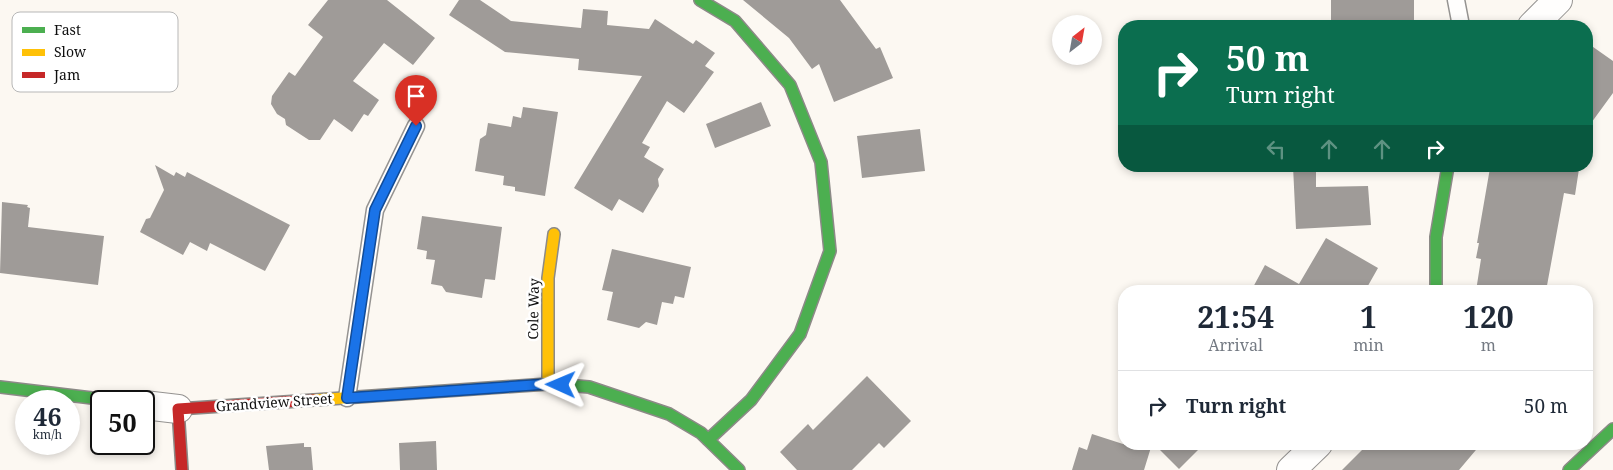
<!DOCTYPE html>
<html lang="en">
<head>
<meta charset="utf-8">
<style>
  :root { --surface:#fff; --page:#f6f6f7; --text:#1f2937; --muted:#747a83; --line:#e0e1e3 }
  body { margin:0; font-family:"Noto Serif",serif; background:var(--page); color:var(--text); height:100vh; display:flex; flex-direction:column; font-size:19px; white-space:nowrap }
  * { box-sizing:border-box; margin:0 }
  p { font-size:16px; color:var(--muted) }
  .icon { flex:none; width:28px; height:28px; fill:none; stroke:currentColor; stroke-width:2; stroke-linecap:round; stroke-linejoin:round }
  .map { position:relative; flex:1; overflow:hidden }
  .drawer { position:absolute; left:1118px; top:285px; width:475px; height:165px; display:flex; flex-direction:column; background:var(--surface); border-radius:20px; box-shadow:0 2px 8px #0003 }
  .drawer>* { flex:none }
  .banner { position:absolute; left:1118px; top:20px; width:475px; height:152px; border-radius:20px; box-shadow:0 2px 8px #0003; background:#0b6e4f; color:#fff; overflow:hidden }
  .needle { width:32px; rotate:31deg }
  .controls { position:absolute; left:1052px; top:15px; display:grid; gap:10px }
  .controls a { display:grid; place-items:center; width:50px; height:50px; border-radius:50%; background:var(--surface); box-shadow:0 2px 8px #0003; font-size:25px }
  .speed { position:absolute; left:15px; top:390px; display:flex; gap:10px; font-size:25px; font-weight:700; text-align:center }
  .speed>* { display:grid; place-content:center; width:65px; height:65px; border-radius:50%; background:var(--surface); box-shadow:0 2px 8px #0003; line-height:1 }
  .speed small { font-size:12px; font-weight:400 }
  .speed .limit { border:2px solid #111; border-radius:8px; background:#fff; color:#111 }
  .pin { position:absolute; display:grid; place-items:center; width:42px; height:42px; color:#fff; margin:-51px -21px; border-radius:50% 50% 50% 0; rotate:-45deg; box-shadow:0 0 5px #0007 }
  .pin .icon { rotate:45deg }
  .me { position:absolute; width:55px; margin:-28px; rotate:271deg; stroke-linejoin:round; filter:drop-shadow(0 0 4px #0008) }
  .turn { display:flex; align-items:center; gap:18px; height:105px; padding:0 25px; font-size:22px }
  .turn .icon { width:65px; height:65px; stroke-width:2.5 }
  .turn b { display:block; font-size:35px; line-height:42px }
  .lanes { display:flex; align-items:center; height:48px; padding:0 25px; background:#0003; justify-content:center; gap:25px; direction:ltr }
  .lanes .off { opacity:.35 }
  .eta { display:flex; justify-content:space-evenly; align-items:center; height:85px; text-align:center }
  .eta b { font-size:30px; font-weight:700; line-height:35px }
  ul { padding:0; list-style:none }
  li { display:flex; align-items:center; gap:15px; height:70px; padding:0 25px; border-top:1px solid var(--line) }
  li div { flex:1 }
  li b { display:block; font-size:19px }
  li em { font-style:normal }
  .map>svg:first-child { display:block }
</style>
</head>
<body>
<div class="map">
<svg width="1613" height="470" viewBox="0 0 1613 470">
  <rect width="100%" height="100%" fill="#fcf8f2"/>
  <!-- building -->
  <path fill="#9f9b98" d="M328,0h59l48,38 -22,27 -29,-22 -31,38 26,19 -11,16 -4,-2 -12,18 -18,-13 -14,21h-11l-23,-15 -1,-6 -8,-5 -6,-10 1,-8 17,-24 6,4 28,-39 -15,-12z
    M459,0h21l31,21 70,7 2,-19 25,2 -1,14 42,4 6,-10 38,25 3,-4 19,13 -10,13 9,6 -30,41 -17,-12 -25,42 8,4 -6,10 20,12 -6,10 1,7 -16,27 -24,-14 -7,12 -38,-23 68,-112 -64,-6 1,-11 -74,-7 -56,-37z
    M743,0h97l36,49 4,-2 13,31 -59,24 -15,-38 -7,5 -23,-31z
    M1331,0h83v26h-83z
    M1586,42l27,19v32l-27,37z
    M761,102l10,24 -56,22 -9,-24z
    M523,107l35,5 -13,84 -30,-5v-4l-12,-2 1,-9 -29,-5 5,-32 6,-4 2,-12 23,4 2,-11 8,2z
    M920,129l5,42 -63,7 -5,-42z
    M155,165l19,11 2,-4 9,5 2,-5 103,53 -25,46 -55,-28 -3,8 -17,-9 -7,13 -43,-23 6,-13 4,-1 14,-28z
    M1293,166h23v21l52,-1 3,39 -75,4z
    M1504,166h59l16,3 -4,26 -11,-2 -18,98h-70l5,-32 -5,-1 3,-15h-2l13,-75 13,3z
    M2,202l26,3 -1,2 3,1 -2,19 76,9 -6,49 -98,-12z
    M422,216l80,11 -7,53 -10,-1 -3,19 -36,-6 -4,-6 -11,-2 4,-24 -9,-1 1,-8 -10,-2z
    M1326,238l52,30 -13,23h-114l14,-26 34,19z
    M612,249l79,18 -7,31 -9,-2 -2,8 -11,-2 -5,23 -11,-3 -7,6 -32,-8 6,-28 -11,-2z
    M867,376l44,45 -27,27 -5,-5 -27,27h-55l-17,-18 28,-28 5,6z
    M1092,434l31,10h29l-8,26h-72l7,-23 8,3z
    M436,441l1,29h-37l-1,-27z
    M304,443v4h7l2,23h-44l-3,-24z
    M1154,444h50l-25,25z
    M1368,444h113l-22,26h-117z"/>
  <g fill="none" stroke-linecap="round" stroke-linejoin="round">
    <!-- lane casing -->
    <g stroke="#959391" stroke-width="19">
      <path id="lane" d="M1456,0l5,26
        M347,398l28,-188 41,-84"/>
    </g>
    <!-- street casing -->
    <g stroke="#959391" stroke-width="30">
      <path id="street" d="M1532,26l26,-26
        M144,405l34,4
        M1291,470l27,-26"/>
    </g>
    <!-- fast casing -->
    <g stroke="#8c8a87" stroke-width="14">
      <path id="fast" d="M700,0l35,21 55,64 31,77 9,89 -30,83 -49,66 -43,40
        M1436,291v-54l12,-71
        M565,385l24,2 80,27 32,19 38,37
        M0,387l117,14
        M1569,470l44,-41"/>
    </g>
    <!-- slow casing -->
    <g stroke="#8c8a87" stroke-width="14">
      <path id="slow" d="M548,384v-106l6,-44
        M314,400l234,-16 17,1"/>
    </g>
    <!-- jam casing -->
    <g stroke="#8c8a87" stroke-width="14">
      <path id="jam" d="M182,470l-4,-61 136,-9"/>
    </g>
    <!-- lane -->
    <use href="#lane" stroke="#fffefd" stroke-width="16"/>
    <!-- street -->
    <use href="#street" stroke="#fffefd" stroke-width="28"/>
    <!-- fast -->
    <use href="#fast" stroke="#4caf50" stroke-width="11"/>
    <!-- slow -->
    <use href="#slow" stroke="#ffc107" stroke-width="11"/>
    <!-- jam -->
    <use href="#jam" stroke="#c62828" stroke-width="11"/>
  </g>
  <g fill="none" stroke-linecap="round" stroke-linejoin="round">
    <!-- route casing -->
    <g stroke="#114b97" stroke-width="12">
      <path id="route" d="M416,126l-41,84 -28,188 201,-14 13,1"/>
    </g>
    <!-- route -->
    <use href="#route" stroke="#1a73e8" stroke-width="9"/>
  </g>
  <g text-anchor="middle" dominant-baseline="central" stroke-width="5" stroke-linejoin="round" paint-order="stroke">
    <!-- street labels -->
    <g font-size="14" fill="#0e0e0e" stroke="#fff">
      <text transform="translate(533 309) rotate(-89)">Cole Way</text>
      <text transform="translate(274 402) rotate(-4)">Grandview Street</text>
    </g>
  </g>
  <!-- legend -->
  <rect x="12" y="12" width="166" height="80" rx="8" fill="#fff" stroke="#b7b7b7" stroke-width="1"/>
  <rect x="22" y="27" width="23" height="6" fill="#4caf50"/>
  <rect x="22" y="49" width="23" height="7" fill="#ffc107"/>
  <rect x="22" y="72" width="23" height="6" fill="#c62828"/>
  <g font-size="14" fill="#0e0e0e">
    <text x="54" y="35">Fast</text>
    <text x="54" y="57">Slow</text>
    <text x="54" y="80">Jam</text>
  </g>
</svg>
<div class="controls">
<a><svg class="needle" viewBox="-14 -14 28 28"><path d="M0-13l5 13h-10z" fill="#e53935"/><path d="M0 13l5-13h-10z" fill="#747a83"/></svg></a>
</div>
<div class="speed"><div>46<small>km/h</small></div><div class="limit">50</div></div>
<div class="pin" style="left:416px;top:126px;background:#d93025"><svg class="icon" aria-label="arrive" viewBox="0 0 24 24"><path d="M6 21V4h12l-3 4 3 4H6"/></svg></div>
<svg class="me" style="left:561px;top:385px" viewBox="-20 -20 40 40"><path d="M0-17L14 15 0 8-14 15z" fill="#1a73e8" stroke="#fff" stroke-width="4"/></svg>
<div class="banner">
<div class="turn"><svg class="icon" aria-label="right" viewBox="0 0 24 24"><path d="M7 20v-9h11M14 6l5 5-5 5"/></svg><div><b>50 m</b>Turn right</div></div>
<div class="lanes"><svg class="icon off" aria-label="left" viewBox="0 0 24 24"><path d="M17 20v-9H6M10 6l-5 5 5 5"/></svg><svg class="icon off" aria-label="ahead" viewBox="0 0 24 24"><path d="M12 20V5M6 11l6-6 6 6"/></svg><svg class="icon off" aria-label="ahead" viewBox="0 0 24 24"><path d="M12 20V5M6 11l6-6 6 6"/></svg><svg class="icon" aria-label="right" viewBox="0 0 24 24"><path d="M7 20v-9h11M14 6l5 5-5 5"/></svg></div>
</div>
<section class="drawer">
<div class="eta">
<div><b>21:54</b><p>Arrival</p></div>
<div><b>1</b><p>min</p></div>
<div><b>120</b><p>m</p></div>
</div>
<ul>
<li><svg class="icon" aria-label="right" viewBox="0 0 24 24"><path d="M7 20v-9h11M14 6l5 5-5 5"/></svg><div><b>Turn right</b></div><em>50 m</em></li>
</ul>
</section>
</div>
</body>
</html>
